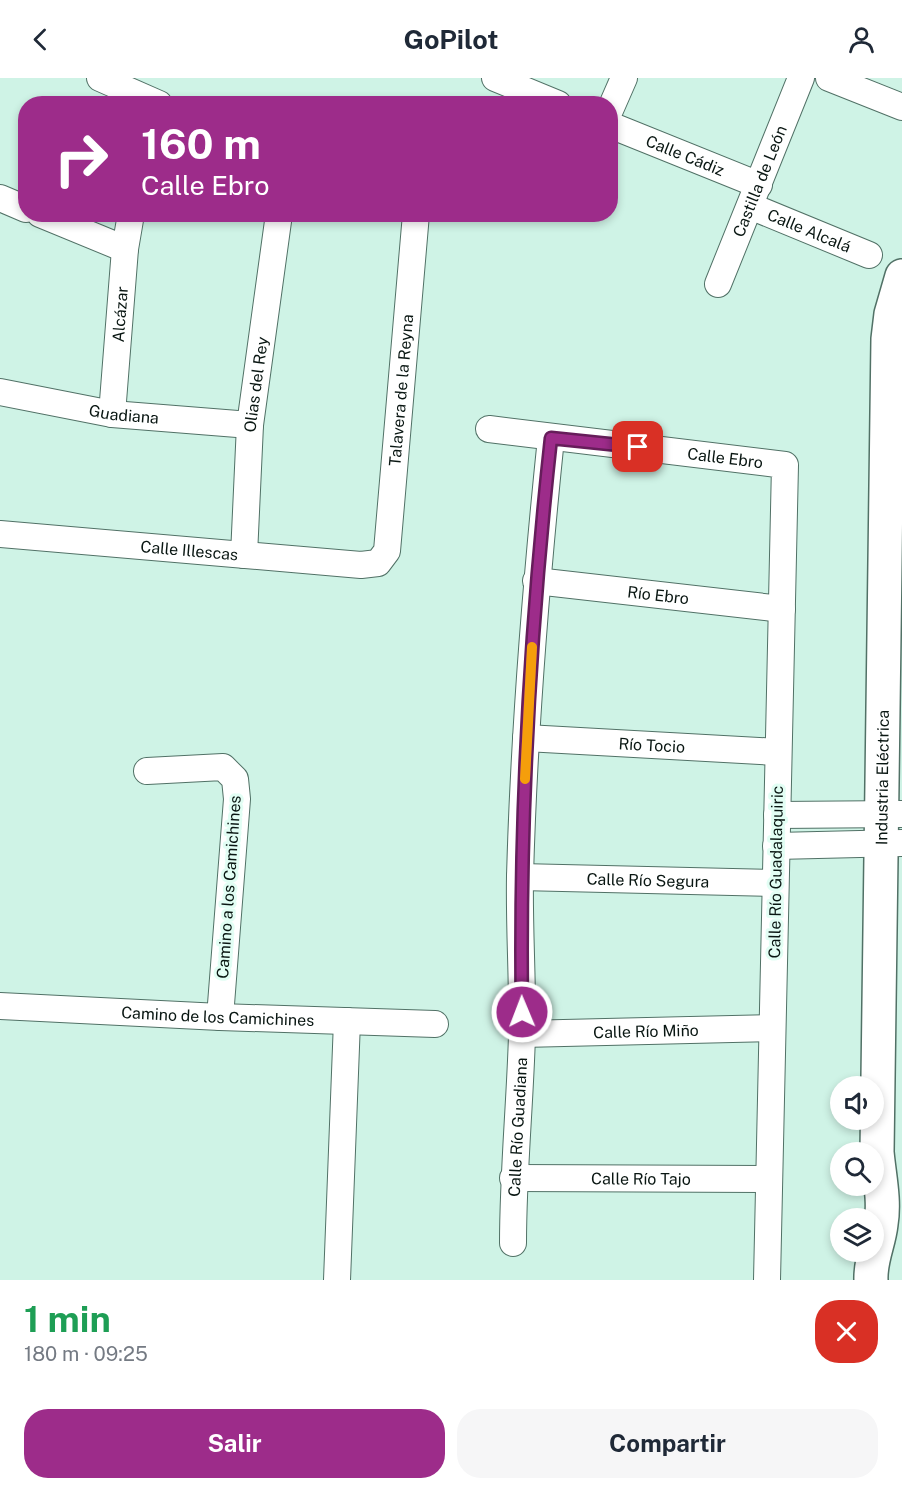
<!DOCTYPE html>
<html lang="es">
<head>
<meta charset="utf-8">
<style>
  :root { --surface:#fff; --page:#f6f6f7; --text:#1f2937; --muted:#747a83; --accent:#9d2c8a }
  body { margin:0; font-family:"Public Sans",sans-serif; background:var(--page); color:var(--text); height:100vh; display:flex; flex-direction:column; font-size:22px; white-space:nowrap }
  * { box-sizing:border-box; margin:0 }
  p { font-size:20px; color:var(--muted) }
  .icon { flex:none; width:33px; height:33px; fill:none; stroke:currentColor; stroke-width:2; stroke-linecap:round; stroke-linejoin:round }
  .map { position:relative; height:1202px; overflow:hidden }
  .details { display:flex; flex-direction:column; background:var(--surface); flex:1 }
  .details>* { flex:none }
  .hud { position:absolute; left:18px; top:18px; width:600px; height:126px; border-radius:24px; box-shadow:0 3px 9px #0003; background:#9d2c8a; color:#fff; overflow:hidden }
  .tools { position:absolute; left:830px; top:998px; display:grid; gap:12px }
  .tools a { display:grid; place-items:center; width:54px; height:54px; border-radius:50%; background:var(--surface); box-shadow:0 3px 9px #0003; font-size:30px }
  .pin { position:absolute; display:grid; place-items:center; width:51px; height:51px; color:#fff; margin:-26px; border-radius:12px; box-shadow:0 3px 9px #0006 }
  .me { position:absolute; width:66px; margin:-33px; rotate:359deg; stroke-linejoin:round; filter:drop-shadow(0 0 4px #0008) }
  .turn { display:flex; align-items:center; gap:21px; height:126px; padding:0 24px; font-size:27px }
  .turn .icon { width:78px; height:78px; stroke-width:2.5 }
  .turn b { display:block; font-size:42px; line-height:51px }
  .round { display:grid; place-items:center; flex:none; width:63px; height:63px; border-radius:24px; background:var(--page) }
  .overview { display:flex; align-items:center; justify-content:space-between; height:102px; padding:0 24px }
  h1 { font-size:36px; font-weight:700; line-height:45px; color:#1e9e55 }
  .cta { display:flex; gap:12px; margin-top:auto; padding:12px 24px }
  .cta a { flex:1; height:69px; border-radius:24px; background:var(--accent); color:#fff; font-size:24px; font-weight:700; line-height:69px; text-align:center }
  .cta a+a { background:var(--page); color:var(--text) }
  header { display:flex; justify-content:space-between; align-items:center; height:78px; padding:0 24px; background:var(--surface); font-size:27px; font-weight:700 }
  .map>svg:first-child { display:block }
</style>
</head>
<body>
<header><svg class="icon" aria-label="back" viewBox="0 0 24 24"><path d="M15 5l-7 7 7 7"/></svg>GoPilot<svg class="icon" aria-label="person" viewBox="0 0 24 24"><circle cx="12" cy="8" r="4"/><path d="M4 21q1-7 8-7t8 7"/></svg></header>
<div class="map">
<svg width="902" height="1202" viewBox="0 0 902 1202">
  <rect width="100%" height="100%" fill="#cff3e6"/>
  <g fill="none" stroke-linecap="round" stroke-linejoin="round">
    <!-- street casing -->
    <g stroke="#517166" stroke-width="28">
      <g id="street">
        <path d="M100,0l59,26"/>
        <path d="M495,0l63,26"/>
        <path d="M829,0l73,29"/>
        <path d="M610,32l14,-32"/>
        <path id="s1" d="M610,47l149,60"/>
        <path d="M0,120l26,11"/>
        <path id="s2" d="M750,128l119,49"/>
        <path d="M40,136l85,35"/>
        <path id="s3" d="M718,206l83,-206"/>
        <path id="s4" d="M0,314l112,22 138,11"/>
        <path id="s5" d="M112,336l13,-165 6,-35"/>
        <path id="s6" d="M489,351l296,36 -18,815"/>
        <path id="s7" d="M0,456l361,31 17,-2 9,-12 29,-337"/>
        <path id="s8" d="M244,477l6,-130 29,-211"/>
        <path id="s9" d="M536,503l246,28"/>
        <path id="s10" d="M526,660l252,14"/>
        <path d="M147,693l76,-4 12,12 2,20 -17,218"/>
        <path d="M777,737l125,-1"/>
        <path d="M776,768l126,-3"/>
        <path id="s11" d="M520,799l255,6"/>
        <path id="s12" d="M0,928l220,11 215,7"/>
        <path id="s13" d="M522,956l250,-6"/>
        <path id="s14" d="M513,1100l256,1"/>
        <path id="s15" d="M513,1165c0,-70 7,-139 9,-208 1,-53 -3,-106 -2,-159 4,-146 16,-293 31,-438"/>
        <path d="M337,1202l10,-259"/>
      </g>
    </g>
    <!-- secondary casing -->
    <g stroke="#517166" stroke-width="36">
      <g id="secondary">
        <path id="s16" d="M871,1202c-1,-20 8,-37 10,-56 4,-24 -2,-49 -4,-72l11,-813 3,-25 11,-38"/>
      </g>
    </g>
    <!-- street -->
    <use href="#street" stroke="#fff" stroke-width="26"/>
    <!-- secondary -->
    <use href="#secondary" stroke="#fff" stroke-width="33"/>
  </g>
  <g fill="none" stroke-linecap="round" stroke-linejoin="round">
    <!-- route casing -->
    <g stroke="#661d5a" stroke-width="15">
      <path id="route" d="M522,934c-3,-192 8,-383 29,-574l87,9"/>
    </g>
    <!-- route -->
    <use href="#route" stroke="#9d2c8a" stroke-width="10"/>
    <!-- slow -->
    <path stroke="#f59e0b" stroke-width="10" d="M525,701l7,-132"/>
  </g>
  <g text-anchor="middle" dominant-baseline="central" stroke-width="6" stroke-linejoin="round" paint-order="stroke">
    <!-- street labels -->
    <g font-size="16" fill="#091612" stroke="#e2fef4">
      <text stroke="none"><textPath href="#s1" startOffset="81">Calle Cádiz</textPath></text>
      <text stroke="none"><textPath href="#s3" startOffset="111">Castilla de León</textPath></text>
      <text stroke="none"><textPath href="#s2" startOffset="64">Calle Alcalá</textPath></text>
      <text stroke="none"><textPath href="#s5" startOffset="100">Alcázar</textPath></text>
      <text stroke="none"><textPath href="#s8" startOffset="171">Olias del Rey</textPath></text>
      <text stroke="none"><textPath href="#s7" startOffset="556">Talavera de la Reyna</textPath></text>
      <text stroke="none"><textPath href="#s4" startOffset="126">Guadiana</textPath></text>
      <text stroke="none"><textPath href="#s6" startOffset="238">Calle Ebro</textPath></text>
      <text stroke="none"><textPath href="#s7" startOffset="190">Calle Illescas</textPath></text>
      <text stroke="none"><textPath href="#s9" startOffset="123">Río Ebro</textPath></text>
      <text stroke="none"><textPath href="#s10" startOffset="126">Río Tocio</textPath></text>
      <text stroke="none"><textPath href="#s16" startOffset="504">Industria Eléctrica</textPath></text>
      <text transform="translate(776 794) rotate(-89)">Calle Río Guadalaquiric</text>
      <text stroke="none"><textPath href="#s11" startOffset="128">Calle Río Segura</textPath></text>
      <text transform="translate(229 809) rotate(-86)">Camino a los Camichines</text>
      <text stroke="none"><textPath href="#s12" startOffset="218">Camino de los Camichines</textPath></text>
      <text stroke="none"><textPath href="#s13" startOffset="124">Calle Río Miño</textPath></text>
      <text stroke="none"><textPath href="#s15" startOffset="116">Calle Río Guadiana</textPath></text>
      <text stroke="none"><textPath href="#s14" startOffset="128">Calle Río Tajo</textPath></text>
    </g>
  </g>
</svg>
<div class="tools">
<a><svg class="icon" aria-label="sound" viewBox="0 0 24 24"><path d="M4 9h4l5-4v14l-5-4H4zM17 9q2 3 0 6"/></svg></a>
<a><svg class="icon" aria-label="search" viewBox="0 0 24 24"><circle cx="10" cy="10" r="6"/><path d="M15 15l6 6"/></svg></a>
<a><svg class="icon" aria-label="layers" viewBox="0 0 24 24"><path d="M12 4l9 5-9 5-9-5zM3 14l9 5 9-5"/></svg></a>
</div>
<div class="pin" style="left:638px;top:369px;background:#d93025"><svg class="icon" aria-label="arrive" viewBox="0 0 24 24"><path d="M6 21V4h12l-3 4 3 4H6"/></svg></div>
<svg class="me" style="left:522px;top:934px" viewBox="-20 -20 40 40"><circle r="17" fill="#9d2c8a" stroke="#fff" stroke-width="3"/><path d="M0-11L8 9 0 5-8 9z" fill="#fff"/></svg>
<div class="hud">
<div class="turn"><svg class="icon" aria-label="right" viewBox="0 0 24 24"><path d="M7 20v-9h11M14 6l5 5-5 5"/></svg><div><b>160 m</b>Calle Ebro</div></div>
</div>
</div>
<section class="details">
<div class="overview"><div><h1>1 min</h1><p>180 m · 09:25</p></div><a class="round" style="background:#d93025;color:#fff"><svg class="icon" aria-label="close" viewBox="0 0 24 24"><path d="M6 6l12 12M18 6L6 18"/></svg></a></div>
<div class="cta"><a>Salir</a><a>Compartir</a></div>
</section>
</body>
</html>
